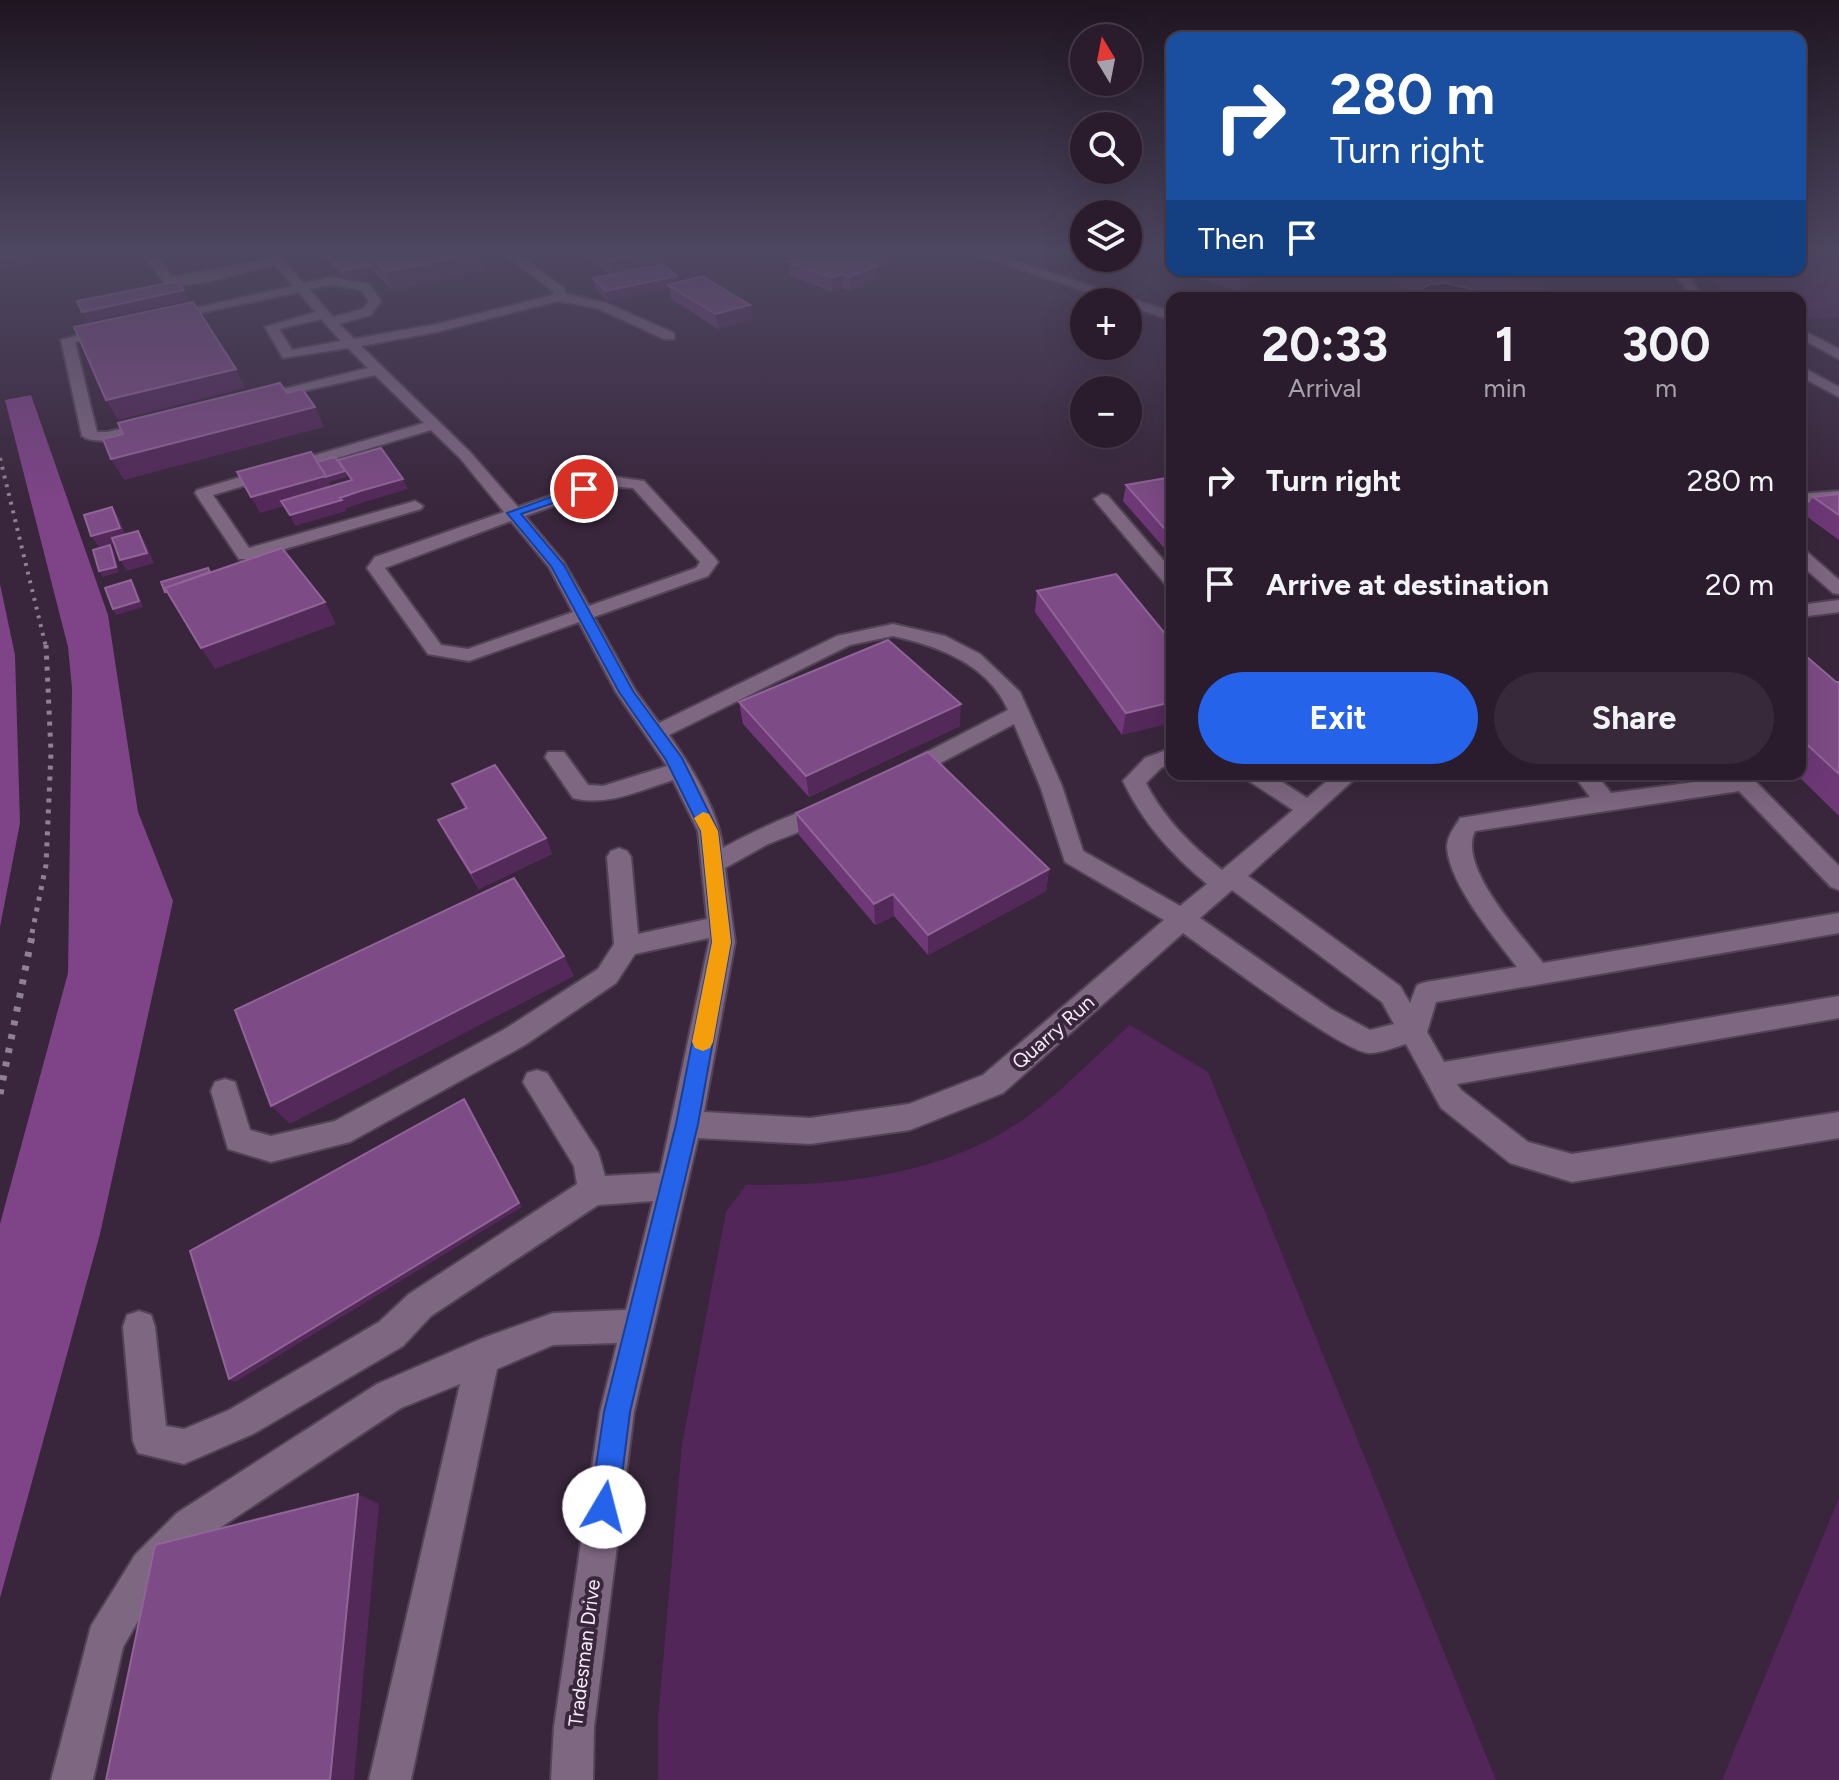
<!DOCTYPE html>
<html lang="en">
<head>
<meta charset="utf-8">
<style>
  :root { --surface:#2b1c2d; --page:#372939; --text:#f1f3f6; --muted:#a6a1aa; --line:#473a49; --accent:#2563eb }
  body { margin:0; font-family:Figtree,sans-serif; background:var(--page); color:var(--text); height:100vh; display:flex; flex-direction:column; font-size:30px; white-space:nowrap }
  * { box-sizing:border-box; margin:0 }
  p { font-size:26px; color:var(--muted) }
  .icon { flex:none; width:44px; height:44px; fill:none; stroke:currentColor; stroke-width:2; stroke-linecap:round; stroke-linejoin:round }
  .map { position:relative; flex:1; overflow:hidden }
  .side { position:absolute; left:1166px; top:292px; width:640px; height:488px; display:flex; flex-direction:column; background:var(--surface); border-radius:16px; box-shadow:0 8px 32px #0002,0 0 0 2px var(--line) }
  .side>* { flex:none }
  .banner { position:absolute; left:1166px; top:32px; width:640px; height:244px; border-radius:16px; box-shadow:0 8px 32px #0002,0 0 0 2px var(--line); background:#1a4fa0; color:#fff; overflow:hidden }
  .needle { width:52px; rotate:350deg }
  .fabs { position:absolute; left:1070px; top:24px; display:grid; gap:16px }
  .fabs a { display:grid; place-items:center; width:72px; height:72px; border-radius:50%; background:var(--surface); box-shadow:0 8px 32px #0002,0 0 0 2px var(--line); font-size:40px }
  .pin { position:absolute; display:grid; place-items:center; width:68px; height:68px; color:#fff; margin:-34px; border:4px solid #fff; border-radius:50%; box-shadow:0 2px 8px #0007 }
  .me { position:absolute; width:88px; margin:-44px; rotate:8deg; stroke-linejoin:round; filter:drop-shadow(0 0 6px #0008) }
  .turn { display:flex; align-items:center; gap:28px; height:168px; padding:0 32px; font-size:36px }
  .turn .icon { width:104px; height:104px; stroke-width:2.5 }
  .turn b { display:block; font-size:56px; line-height:68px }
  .then { display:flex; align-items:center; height:76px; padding:0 32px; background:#0003; gap:16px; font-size:30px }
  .eta { display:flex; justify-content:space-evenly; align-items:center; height:136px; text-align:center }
  .eta b { font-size:48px; font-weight:700; line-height:56px }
  .action { display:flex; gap:16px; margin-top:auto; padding:16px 32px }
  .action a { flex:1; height:92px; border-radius:48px; background:var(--accent); color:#fff; font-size:32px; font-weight:700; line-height:92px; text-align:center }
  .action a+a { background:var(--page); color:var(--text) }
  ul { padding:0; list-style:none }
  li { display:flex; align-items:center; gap:24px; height:104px; padding:0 32px }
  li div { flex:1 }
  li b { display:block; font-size:30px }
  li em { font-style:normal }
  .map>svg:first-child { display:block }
</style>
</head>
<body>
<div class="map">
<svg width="1839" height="1780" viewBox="0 0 1839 1780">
  <rect width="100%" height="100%" fill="#39263c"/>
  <!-- green -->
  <path fill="#522659" d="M1800,253h39v64l-39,3v-22h-74l-24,-28h98z
    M1416,270h51l123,28h-200l14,-10 -14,-4z
    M1130,1025l78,47 288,708h-838v-60l24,-276 44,-232 20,-27c103,1 210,-11 294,-78 31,-25 60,-55 90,-82z
    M1839,1498v282h-117z"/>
  <!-- forest -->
  <path fill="#7e4487" d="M31,395l77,220 30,197 35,89 -73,333 -100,364v-374l68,-251 4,-285 -4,-41 -63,-247z
    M0,584l15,71 5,168 -20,104z"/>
  <!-- water -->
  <path fill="#2d0234" stroke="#69476f" stroke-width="2" d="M1445,283l66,15h-105l24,-14z"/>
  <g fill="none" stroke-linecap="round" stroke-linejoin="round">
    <!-- minor casing -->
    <g stroke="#534356" stroke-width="4">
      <path id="minor" d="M142,253h12l18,24 98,-18 -5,-6h12l26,30 29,-6 37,7 12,17 -10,14 -32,9 15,15 83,-15 116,-29 1,-3 -51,-39h13l48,35 1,6 41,9 68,30v6h-10l-67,-31 -39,-7 -121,31 -76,14 109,106 48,55 90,-31 36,5 71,77 3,4 -10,14 -114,41 41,73 24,33 178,-87 56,-12 52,12 35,18 40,38 42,94 21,65 97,55 27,-22c-36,-30 -64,-61 -84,-103l22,-23 27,-10v15l-11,5 -15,15c18,36 45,62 76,87l71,-60 -47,-31 -3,-5h27l37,24 28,-24h25l-112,102 152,110 10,17 7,-18 9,-3 91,-15c-22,-29 -68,-83 -70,-120 0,-11 8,-20 13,-29l130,-21 -17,-23h23l15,19 115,-15 -2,-4h24l91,92v24l-8,-3 -92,-96 -264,40c-18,36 47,104 68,132l296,-50v20l-403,69 -9,30 17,30 395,-66v22l-382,66 4,6 67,52 44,12 267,-42v26l-267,44 -62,-19 -69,-55 -35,-64c-11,3 -25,9 -36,9 -26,1 -158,-100 -187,-120l-180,160 -93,37 -100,14 -112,-6 -64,274 -40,315 -1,53h-42l3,-53 46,-315 17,-69 -64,2 -56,24 -86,411h-42l91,-396 -59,24 -198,131 -42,42 -38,66 -30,133h-42l40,-154 44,-71 42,-42 200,-129 106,-46 70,-25 73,-3 27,-109 -55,4 -167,111 -28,30 -150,88 -69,30 -46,-11 -5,-12 -10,-114 4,-12 12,-4 12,4 4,12 11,99 18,3 45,-19 150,-88 30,-28 168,-110 -3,-18 -51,-84 4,-9 10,-3 10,3 51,79 7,24 55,-3 49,-231v-4l-74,16 -19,29 -91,62 -175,97 -79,20 -43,-13 -17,-58 4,-9 10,-3 10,3 15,48 21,6 64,-15 170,-92 93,-60 16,-25 -7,-87 4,-6 8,-3 8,3 4,6 7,77 69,-15 -9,-88 -25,-51c-32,10 -66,27 -100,18l-28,-41 3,-5h16l24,33 15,1 64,-20 -51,-74 -37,-70 -110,39 -41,-7 -61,-86 8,-11 129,-45 -44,-54 -29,-28 -218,65 36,53 166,-47 8,5 -2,3 -170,50h-12l-44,-66 2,-3 227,-67 -49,-48 -124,28v-6l117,-29 -20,-20 -65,10 -18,-31 50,-15 -16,-20 -135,29v-6l129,-29 -18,-21c-34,7 -76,24 -110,19zM332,285l29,5 8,11 -6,8 -30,8 -24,-28zM321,319l20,22 -49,9 -13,-21zM609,486l24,2 67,74 -4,6 -107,38 -26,-45 -38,-45zM511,521l38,46 24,45 -105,37 -27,-4 -56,-77zM893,636c45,10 95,28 115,74l-110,57 -3,5 3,5h16l100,-53 26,62 25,76 99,58 -181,155 -74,29 -99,14 -106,-6 31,-170 -10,-74 43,-24 67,-26 3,-6 -3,-6c-20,-6 -92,31 -112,42 -5,-38 -32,-82 -54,-113l181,-90zM1232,890l150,112 12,22 -24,6 -39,-21 -131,-91z
        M973,253h17l182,59v8l-44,-14v-4h-11z
        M1672,270h12l20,28h-12z
        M109,327l5,1v6l-39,8 22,90h10l47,-11 7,4c-13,11 -65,22 -79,11l-21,-96z
        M1800,329l39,20v10l-39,-21z
        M1800,366l39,21v10l-39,-21z
        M1839,491v10l-39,3v-10z
        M1102,494l6,2 64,74v16l-6,-1 -70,-83 -2,-3z
        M1800,550l6,1 33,29v14l-6,-1 -33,-29z
        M1839,600v12l-39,5v-12z"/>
    </g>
    <!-- minor -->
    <use href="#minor" fill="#7e6781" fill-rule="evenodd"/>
    <!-- rail-far2 -->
    <path stroke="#908093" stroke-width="4" stroke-dasharray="3 6" stroke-linecap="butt" d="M0,458l46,189"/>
    <!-- rail-far1 -->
    <path stroke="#908093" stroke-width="5" stroke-dasharray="4 7" stroke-linecap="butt" d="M32,933l14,-68 5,-113 -5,-107"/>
    <!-- rail -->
    <path stroke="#908093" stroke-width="7" stroke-dasharray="5 9" stroke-linecap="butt" d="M0,1094l33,-163"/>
  </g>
  <!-- wall -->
  <path fill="#6e3877" d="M322,253h156l6,17 -91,21 -23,-24 3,7 -28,6 -22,-24z
    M581,253h85l1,7 -46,13 56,3 1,6 74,37 -34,10 -47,-30 -2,-11 -61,13 -13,-13 -2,-10 18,-3z
    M789,256l105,5 -17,7v11l-27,12 -8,-3 -10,4 -42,-16z
    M1197,270h77l-36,21 -42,-13z
    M1583,270h60l-3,6 -55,-4z
    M1172,477v80l-49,-56 3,-16z
    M1839,494v46l-37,-27 11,-16z
    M1037,591l135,51 -50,93 -87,-123z
    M1800,658l36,24h3v134l-43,-42h4z
    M739,702l221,24 -151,71 -66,-73z
    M452,784l94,54 6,16 -73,35 -32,-52 -9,-17 27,-11z
    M796,813l253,56 -3,22 -118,64 -34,-39 -19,9 -76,-90z"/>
  <!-- shaded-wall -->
  <path fill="#532959" d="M31,253l4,9 -35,7v-10z
    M478,253l6,17 -91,21 -7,-19z
    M641,253h25l1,7 -55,15 -3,-13z
    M881,253h12l1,8 -17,7v11l-27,12 -1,-14 17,-18z
    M369,265l4,9 -28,6 -3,-9z
    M1253,270h21l-36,21 3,-14z
    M841,274l1,14 -10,4v-14z
    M677,276l2,10 -11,-1 1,3 -61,13 -2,-10z
    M184,290l5,10 -102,21 -5,-9z
    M750,305l2,14 -34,10 -2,-15z
    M236,369l9,19 -127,32 -12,-20z
    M315,407l9,20 -200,53 -13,-21z
    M345,471l2,6 -18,5 5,10 -74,21 -9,-16z
    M403,479l5,10 -44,13 -19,7 1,2 -51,15 -5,-11 70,-24z
    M112,507l7,11 8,21 -28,8 -8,-11z
    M138,531l7,11 9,21 -27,8 -7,-11z
    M110,545l4,6 5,21 -16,5 -4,-6z
    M131,580l4,6 8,21 -27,8 -3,-6z
    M325,602l11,22 -121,45 -14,-21z
    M1172,702v21l-50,12 4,-22z
    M961,704l-1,22 -151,71 -3,-21z
    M546,838l6,16 -73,35 -8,-16z
    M1049,869l-3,22 -118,64v-20z
    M893,894l1,22 -19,9 -1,-21z
    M564,956l10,20 -284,148 -19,-18z
    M464,1099l58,108 -287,175 -6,-3z
    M358,1494l21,10 -25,276h-24z"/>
  <!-- building -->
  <path fill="#7d4b85" stroke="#906497" stroke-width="2" d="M0,253h30l-30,6z
    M325,253h32l12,12 -27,6z
    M367,253h110l-91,19z
    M596,253h45l-32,9z
    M797,253h84l-15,6 11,7 -28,11 -8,-3 -9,4 -44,-16 9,-3 -8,-3z
    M663,264l14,12 -71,15 -13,-13z
    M1216,270h37l-12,7z
    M702,276l48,29 -34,9 -48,-29z
    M178,281l6,9 -102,22 -5,-11z
    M193,302l43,67 -130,31 -32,-73z
    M280,383l7,10 15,-4 13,18 -204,52 -8,-20 20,-5 -5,-11z
    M381,448l22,31 -43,12 -20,7 2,2 -52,15 -9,-14 71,-21 -14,-20z
    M311,452l15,24 -75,21 -14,-25z
    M335,457l10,14 -20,6 1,-1 -9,-14z
    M1172,477v60l-46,-52z
    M1839,494v21l-26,-18z
    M112,507l8,21 -29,8 -7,-21z
    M138,531l9,22 -27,7 -8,-22z
    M110,545l6,22 -17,4 -6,-21z
    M282,548l43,54 -124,46 -36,-60z
    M208,568l2,4 -45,16 2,3 -2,1 -4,-10z
    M1116,574l56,68v60l-46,11 -89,-122z
    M131,580l8,21 -26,8 -8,-21z
    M888,640l73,64 -155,72 -67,-74z
    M1807,657l29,25h3v92l-39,-36v-80z
    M928,752l121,117 -121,66 -35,-41 -19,10 -78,-91z
    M495,765l51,73 -75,35 -33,-53 29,-12 -15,-24z
    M514,878l50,78 -293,150 -36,-96z
    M464,1099l55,104 -290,176 -39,-128z
    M358,1494l-28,286h-224l49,-235z"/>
  <!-- sky -->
  <linearGradient id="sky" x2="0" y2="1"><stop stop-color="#1f1521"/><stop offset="0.5" stop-color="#4e4761"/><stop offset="1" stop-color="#4e4761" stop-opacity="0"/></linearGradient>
  <rect width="1839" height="502" fill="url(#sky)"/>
  <!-- route -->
  <path fill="#2563eb" stroke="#184099" stroke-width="2" d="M584,485l6,4 -1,2 -68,23 43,51 69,126 49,67 36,73 13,111 -33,182 -68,288 -12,95 -4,9 -10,4 -10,-4 -4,-9 14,-95 72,-288 36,-182 -11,-111 -35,-71 -47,-68 -68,-126 -44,-53z"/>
  <!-- slow -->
  <path fill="#f59e0b" d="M703,812l6,2 9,17 13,111 -18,100 -3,6 -7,3 -8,-3 -3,-6 20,-100 -11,-111 -7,-13z"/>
  <g text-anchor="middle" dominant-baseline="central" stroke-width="8" stroke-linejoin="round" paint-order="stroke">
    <!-- street labels -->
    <g font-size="20" fill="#f6e9f8" stroke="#39263c">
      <text transform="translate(1053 1032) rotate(-41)">Quarry Run</text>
      <text transform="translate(584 1653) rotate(-83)">Tradesman Drive</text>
    </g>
  </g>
</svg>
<div class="fabs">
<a><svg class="needle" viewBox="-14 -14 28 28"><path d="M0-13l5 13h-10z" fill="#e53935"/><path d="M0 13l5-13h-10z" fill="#a6a1aa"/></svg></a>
<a><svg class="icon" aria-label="search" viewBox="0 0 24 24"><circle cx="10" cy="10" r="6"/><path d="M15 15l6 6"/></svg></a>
<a><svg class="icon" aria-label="layers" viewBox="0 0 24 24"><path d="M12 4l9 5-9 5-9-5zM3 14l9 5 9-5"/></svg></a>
<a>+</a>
<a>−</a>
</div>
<div class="pin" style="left:584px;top:489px;background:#d93025"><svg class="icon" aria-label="arrive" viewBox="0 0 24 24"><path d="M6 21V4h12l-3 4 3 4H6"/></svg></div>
<svg class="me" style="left:604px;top:1507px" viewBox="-20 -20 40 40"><circle r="19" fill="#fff"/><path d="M0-13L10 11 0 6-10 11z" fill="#2563eb"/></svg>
<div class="banner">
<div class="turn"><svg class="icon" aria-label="right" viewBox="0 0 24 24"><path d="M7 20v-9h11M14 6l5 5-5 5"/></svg><div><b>280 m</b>Turn right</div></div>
<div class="then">Then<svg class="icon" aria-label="arrive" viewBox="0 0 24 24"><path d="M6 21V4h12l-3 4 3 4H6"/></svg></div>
</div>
<section class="side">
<div class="eta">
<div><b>20:33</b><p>Arrival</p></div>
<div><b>1</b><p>min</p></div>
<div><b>300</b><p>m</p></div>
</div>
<ul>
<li><svg class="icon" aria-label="right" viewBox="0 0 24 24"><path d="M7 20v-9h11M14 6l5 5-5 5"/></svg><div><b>Turn right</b></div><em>280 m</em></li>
<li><svg class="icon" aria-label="arrive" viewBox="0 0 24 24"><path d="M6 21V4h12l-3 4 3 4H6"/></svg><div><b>Arrive at destination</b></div><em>20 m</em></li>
</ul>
<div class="action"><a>Exit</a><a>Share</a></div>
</section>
</div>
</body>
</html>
